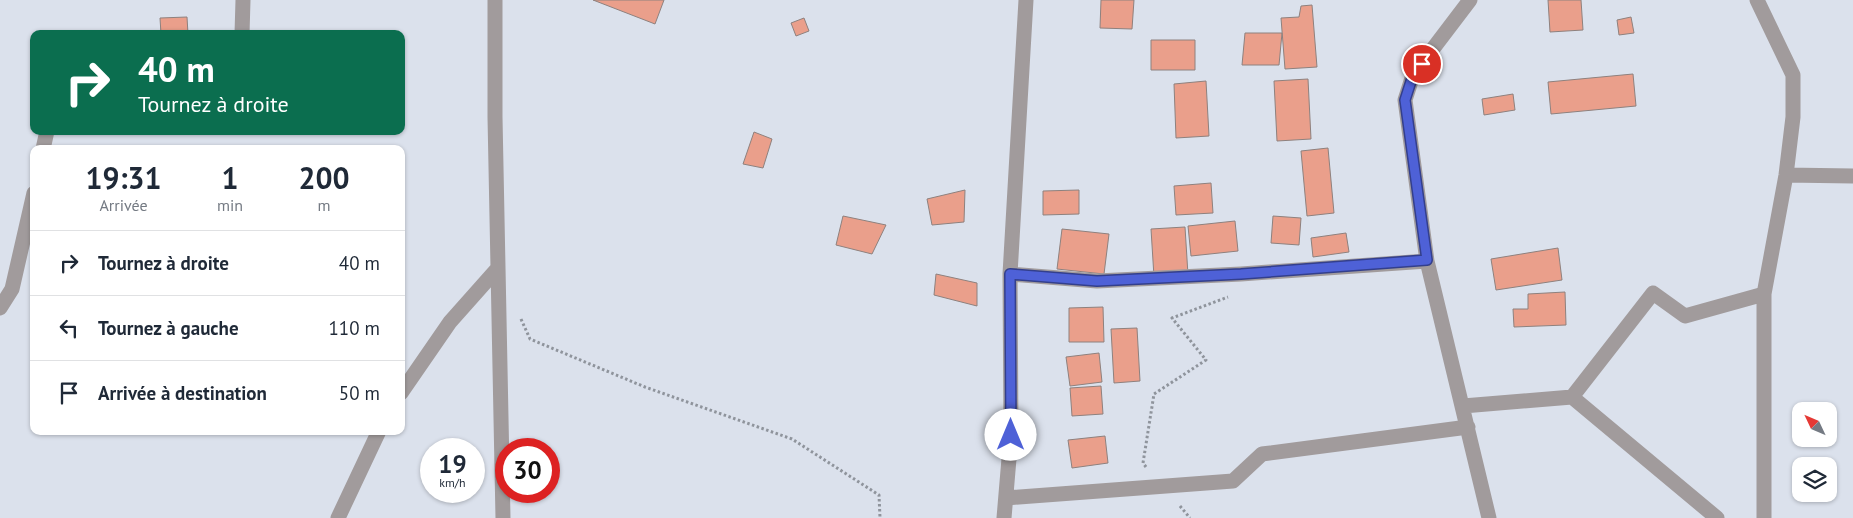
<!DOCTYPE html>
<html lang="fr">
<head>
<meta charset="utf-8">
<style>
  :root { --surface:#fff; --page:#f6f6f7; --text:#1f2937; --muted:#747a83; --line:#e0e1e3 }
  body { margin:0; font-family:"PT Sans",sans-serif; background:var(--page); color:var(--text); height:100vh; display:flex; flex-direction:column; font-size:19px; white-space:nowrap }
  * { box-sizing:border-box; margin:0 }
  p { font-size:16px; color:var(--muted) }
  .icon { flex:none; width:28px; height:28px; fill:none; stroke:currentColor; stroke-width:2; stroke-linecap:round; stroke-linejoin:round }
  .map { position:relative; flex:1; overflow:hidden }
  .panel { position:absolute; left:30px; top:145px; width:375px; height:290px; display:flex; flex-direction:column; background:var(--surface); border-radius:10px; box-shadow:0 1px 4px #0004 }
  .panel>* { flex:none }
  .banner { position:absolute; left:30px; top:30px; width:375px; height:105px; border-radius:10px; box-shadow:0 1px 4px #0004; background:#0b6e4f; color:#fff; overflow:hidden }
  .needle { width:32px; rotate:314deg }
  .buttons { position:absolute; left:1792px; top:402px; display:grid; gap:10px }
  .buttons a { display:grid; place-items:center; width:45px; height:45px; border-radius:10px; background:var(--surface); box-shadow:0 1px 4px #0004; font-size:25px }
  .speed { position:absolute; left:420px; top:438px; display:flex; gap:10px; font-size:25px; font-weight:700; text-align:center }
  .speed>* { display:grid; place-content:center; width:65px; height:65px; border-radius:50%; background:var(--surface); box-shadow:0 1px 4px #0004; line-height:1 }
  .speed small { font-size:12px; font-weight:400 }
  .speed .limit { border:8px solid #d22; background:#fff; color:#111 }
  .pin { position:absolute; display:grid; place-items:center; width:42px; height:42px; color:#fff; margin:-21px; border:2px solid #fff; border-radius:50%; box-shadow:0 1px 5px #0007 }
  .me { position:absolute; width:55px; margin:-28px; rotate:0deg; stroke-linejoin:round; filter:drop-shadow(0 0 4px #0008) }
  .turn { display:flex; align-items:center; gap:18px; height:105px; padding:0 25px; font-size:22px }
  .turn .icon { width:65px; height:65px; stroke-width:2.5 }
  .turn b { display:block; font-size:35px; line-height:42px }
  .eta { display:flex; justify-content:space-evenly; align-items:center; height:85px; text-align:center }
  .eta b { font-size:30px; font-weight:800; line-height:35px }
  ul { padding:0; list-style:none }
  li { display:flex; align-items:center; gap:15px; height:65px; padding:0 25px; border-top:1px solid var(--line) }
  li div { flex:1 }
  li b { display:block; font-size:19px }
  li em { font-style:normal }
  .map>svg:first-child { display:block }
</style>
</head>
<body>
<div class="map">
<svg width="1853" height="518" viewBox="0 0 1853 518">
  <rect width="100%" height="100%" fill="#dbe1ec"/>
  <!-- building -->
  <path fill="#ea9f8b" stroke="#8e817e" d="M593,0h71l-9,24z
    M1101,0h33l-2,29 -32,-1z
    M1548,0h33l2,30 -33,2z
    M1312,5l5,62 -32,2 -4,-51 18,-1 2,-11z
    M187,17l1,17h-27l-1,-16z
    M1631,17l3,16 -15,2 -2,-15z
    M804,18l5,13 -13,5 -5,-13z
    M1245,33h37l-3,32h-37z
    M1151,40h44v30h-44z
    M1633,74l3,32 -85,8 -3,-32z
    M1308,79l3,60 -34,2 -3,-60z
    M1206,81l3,55 -33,2 -2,-54z
    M1513,94l2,16 -31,5 -2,-16z
    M754,132l18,7 -9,29 -20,-4z
    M1328,148l6,65 -27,3 -6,-65z
    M1211,183l2,30 -37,2 -2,-29z
    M965,190l-1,32 -32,3 -5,-26z
    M1079,190v24l-36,1v-24z
    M843,216l43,9 -14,29 -36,-9z
    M1273,216l28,2 -2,27 -28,-2z
    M1235,221l3,30 -47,5 -3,-30z
    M1185,227l3,48 -34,2 -3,-48z
    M1062,229l47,5 -5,40 -47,-5z
    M1346,233l3,19 -36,5 -2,-19z
    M1558,248l4,32 -66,10 -5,-31z
    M936,274l41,9v23l-43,-11z
    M1565,292l1,33 -52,2 -1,-18h15v-15z
    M1103,307l1,35h-35v-34z
    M1137,328l3,53 -26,2 -3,-54z
    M1099,353l3,29 -32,4 -4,-29z
    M1101,386l2,28 -31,2 -2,-28z
    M1105,436l3,27 -36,5 -4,-28z"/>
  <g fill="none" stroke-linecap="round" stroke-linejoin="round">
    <!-- path -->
    <path stroke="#8f949c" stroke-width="3" stroke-dasharray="2.5 2.5" stroke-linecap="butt" d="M521,319l9,20 115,48 147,52 87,56 1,23
      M1146,467l-3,-4 11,-69 52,-34 -34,-42 56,-21
      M1180,506l10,12"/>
    <!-- street -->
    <path stroke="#a19b9c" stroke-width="15" d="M495,0v117l8,401
      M1470,0l-57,75 -8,25 22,161 62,257
      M1757,0l36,75v42l-7,58 -22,119v224
      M242,34l1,-34
      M43,149l4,-18
      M1786,175l67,1
      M1010,274l87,7 144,-7 186,-13
      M0,308l12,-19 22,-96
      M401,393l49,-71 48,-54
      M1572,397l81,-104 32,23 79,-22
      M1463,406l109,-9 145,121
      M1006,498l227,-17 29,-27 206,-27
      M338,518l41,-87
      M1004,518l7,-83 -1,-161 16,-274"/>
  </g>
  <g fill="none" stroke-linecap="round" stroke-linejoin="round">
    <!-- route casing -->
    <g stroke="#333f8c" stroke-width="12">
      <path id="route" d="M1011,435l-1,-161 87,7 144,-7 186,-14 -22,-160 8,-25 9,-11"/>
    </g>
    <!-- route -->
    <use href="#route" stroke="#4e61d7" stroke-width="9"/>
  </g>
</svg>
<div class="buttons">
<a><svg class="needle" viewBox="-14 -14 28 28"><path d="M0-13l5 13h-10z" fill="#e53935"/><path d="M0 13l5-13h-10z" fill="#747a83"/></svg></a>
<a><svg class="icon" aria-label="layers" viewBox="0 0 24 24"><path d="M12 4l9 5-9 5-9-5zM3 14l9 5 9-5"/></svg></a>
</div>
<div class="speed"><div>19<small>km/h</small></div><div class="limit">30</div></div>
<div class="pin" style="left:1422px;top:64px;background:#d93025"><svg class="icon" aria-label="arrive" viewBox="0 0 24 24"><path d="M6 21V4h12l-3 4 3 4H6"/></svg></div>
<svg class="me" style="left:1011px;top:435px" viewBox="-20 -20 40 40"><circle r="19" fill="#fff"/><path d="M0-13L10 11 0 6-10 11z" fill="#4e61d7"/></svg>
<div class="banner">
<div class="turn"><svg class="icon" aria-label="right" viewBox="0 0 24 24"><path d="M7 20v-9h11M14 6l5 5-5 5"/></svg><div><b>40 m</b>Tournez à droite</div></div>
</div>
<section class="panel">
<div class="eta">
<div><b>19:31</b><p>Arrivée</p></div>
<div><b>1</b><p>min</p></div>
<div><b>200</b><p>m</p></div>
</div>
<ul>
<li><svg class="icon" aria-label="right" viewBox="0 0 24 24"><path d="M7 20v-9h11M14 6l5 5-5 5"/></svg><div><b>Tournez à droite</b></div><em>40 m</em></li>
<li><svg class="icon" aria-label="left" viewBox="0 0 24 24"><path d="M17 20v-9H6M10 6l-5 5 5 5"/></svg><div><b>Tournez à gauche</b></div><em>110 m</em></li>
<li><svg class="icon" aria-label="arrive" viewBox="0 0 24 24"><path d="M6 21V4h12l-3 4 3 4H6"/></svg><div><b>Arrivée à destination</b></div><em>50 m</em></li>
</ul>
</section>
</div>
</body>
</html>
